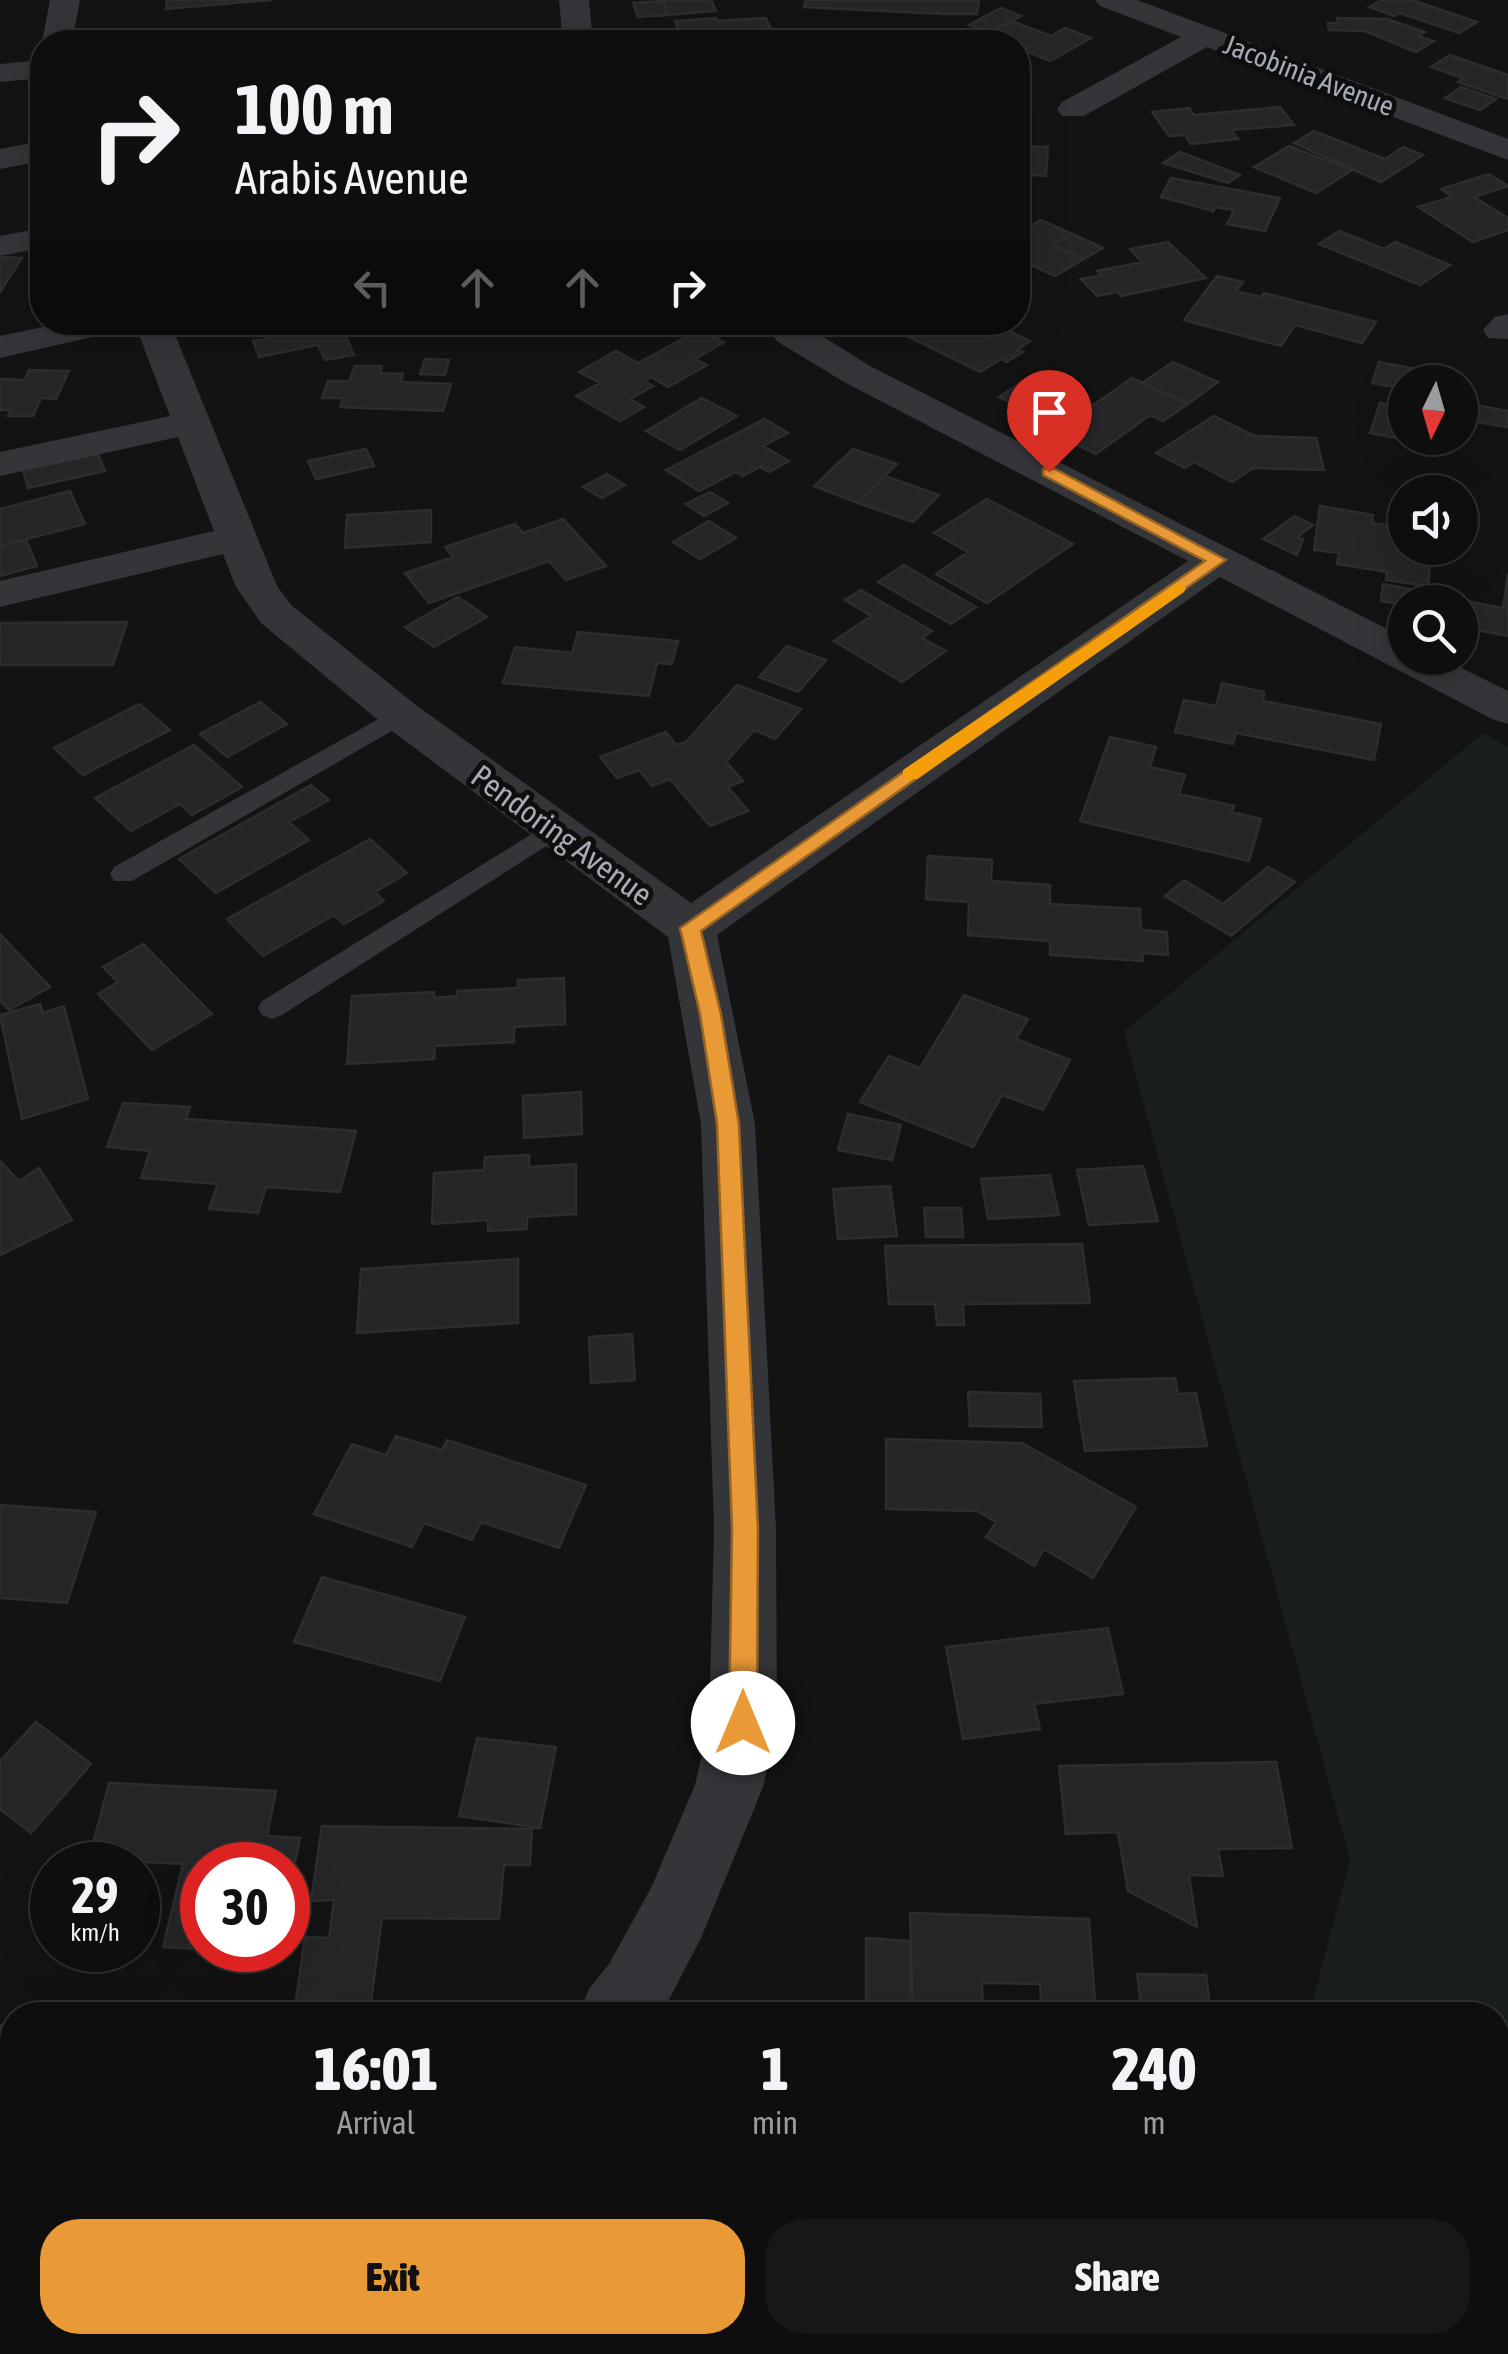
<!DOCTYPE html>
<html lang="en">
<head>
<meta charset="utf-8">
<style>
  :root { --surface:#0e0e0f; --page:#171718; --text:#f1f3f6; --muted:#9b9c9e; --line:#2e2e2f; --accent:#e99a36 }
  body { margin:0; font-family:"Asap Condensed",sans-serif; background:var(--page); color:var(--text); height:100vh; display:flex; flex-direction:column; font-size:38px; white-space:nowrap }
  * { box-sizing:border-box; margin:0 }
  p { font-size:32px; color:var(--muted) }
  .icon { flex:none; width:55px; height:55px; fill:none; stroke:currentColor; stroke-width:2; stroke-linecap:round; stroke-linejoin:round }
  .map { position:relative; flex:1; overflow:hidden }
  .sheet { position:absolute; left:0px; top:2002px; width:1510px; height:352px; display:flex; flex-direction:column; background:var(--surface); border-radius:40px 40px 0 0; box-shadow:0 10px 40px #0002,0 0 0 2px var(--line) }
  .sheet>* { flex:none }
  .banner { position:absolute; left:30px; top:30px; width:1000px; height:305px; border-radius:40px; box-shadow:0 10px 40px #0002,0 0 0 2px var(--line); background:#0e0e0f; color:var(--text); overflow:hidden }
  .needle { width:65px; rotate:185deg }
  .controls { position:absolute; left:1388px; top:365px; display:grid; gap:20px }
  .controls a { display:grid; place-items:center; width:90px; height:90px; border-radius:50%; background:var(--surface); box-shadow:0 10px 40px #0002,0 0 0 2px var(--line); font-size:50px }
  .speed { position:absolute; left:30px; top:1842px; display:flex; gap:20px; font-size:50px; font-weight:700; text-align:center }
  .speed>* { display:grid; place-content:center; width:130px; height:130px; border-radius:50%; background:var(--surface); box-shadow:0 10px 40px #0002,0 0 0 2px var(--line); line-height:1 }
  .speed small { font-size:25px; font-weight:400 }
  .speed .limit { border:15px solid #d22; background:#fff; color:#111 }
  .pin { position:absolute; display:grid; place-items:center; width:85px; height:85px; color:#fff; margin:-102px -42px; border-radius:50% 50% 50% 0; rotate:-45deg; box-shadow:0 0 10px #0007 }
  .pin .icon { rotate:45deg }
  .me { position:absolute; width:110px; margin:-55px; rotate:0deg; stroke-linejoin:round; filter:drop-shadow(0 0 8px #0008) }
  .turn { display:flex; align-items:center; gap:35px; height:210px; padding:0 40px; font-size:45px }
  .turn .icon { width:130px; height:130px; stroke-width:2.5 }
  .turn b { display:block; font-size:70px; line-height:85px }
  .lanes { display:flex; align-items:center; height:95px; padding:0 40px; background:#0003; justify-content:center; gap:50px; direction:ltr }
  .lanes .off { opacity:.35 }
  .eta { display:flex; justify-content:space-evenly; align-items:center; height:170px; text-align:center }
  .eta b { font-size:60px; font-weight:800; line-height:70px }
  .cta { display:flex; gap:20px; margin-top:auto; padding:20px 40px }
  .cta a { flex:1; height:115px; border-radius:40px; background:var(--accent); color:#111; font-size:40px; font-weight:800; line-height:115px; text-align:center }
  .cta a+a { background:var(--page); color:var(--text) }
  .map>svg:first-child { display:block }
</style>
</head>
<body>
<div class="map">
<svg width="1508" height="2354" viewBox="0 0 1508 2354">
  <rect width="100%" height="100%" fill="#131314"/>
  <!-- green -->
  <path fill="#191f1a" d="M1483,733l25,14v1607h-285l3,-12h272v-327h-189l41,-155 -226,-828z"/>
  <!-- building -->
  <path fill="#262628" stroke="#2d2d30" stroke-width="2.5" d="M167,0h105l-106,9z
    M711,0l5,11 -48,4 -6,-15z
    M806,0h173l-2,14h-34l-139,-7z
    M1382,0h30l65,22 -18,11 -59,-20 -6,3 -25,-9z
    M663,1l5,14 -30,2 -5,-14z
    M1001,8l20,8 -32,16 -20,-7z
    M716,18l1,3 49,-3 7,15 -91,8 -7,-20z
    M1337,18l50,1 38,13 -7,4 16,5 -18,11 -51,-21 -36,-1 -1,-7h10z
    M1012,21l39,15 14,-8 26,10 -41,23 -27,-11 6,-3 -39,-14z
    M654,29l23,13h-23l-15,-8z
    M417,32l48,10h-136l83,-6z
    M1450,55l58,20v24l-50,-17 5,-4 -32,-11z
    M1461,87l35,12 -16,11 -35,-12z
    M1280,107l14,18 -63,5 7,9 -47,5 -6,-9 -16,1 -17,-24 37,-4 5,7z
    M1314,131l71,28 18,-12 20,8 -42,27 -87,-39z
    M1018,146l30,1 -2,29 -28,-2z
    M1289,146l36,14 27,10 -36,23 -62,-26z
    M1180,152l60,23 -12,8 -65,-20z
    M1489,174l19,12 -34,11 34,21v12l-35,12 -55,-35 34,-10 -11,-8z
    M1171,178l109,20 -15,33 -38,-7 7,-14 -19,-3 -2,4 -52,-14z
    M1041,220l31,14 -20,11 32,14 -29,17 -32,-15 -5,3v-30z
    M1339,231l45,18 11,-7 55,23 -30,20 -101,-41z
    M1072,234l31,14 -19,11 -32,-14z
    M1168,242l38,36 -85,18 -3,-4 -21,4 -16,-17 21,-4 -5,-4 45,-9 -12,-13z
    M0,257l22,1 -22,34z
    M1217,276l26,6 -7,9 25,6 3,-4 112,29 -14,21 -67,-18 -14,21 -97,-26z
    M261,322h54l3,7 23,-4 13,30 -29,5 -7,-15 -59,12 -6,-16 14,-2z
    M899,322h97l-2,2 36,17 -13,9 6,2 -17,10 -5,-3 -21,13 -89,-44z
    M699,330l25,12 -29,17 12,6 -39,22 -17,-10 -7,4 9,5 -23,13 14,8 -24,14 -44,-25 24,-13 -21,-11 37,-21 22,12z
    M425,359l24,1 -4,15 -25,-1z
    M1173,362l45,20 -30,22 -46,-21z
    M1379,362l63,12 -2,8h-35v7l-33,-6z
    M355,366h27l-2,7 23,1 -2,8 50,2 -8,27 -103,-4 3,-9h-21l6,-17h21z
    M29,370l40,1 -13,28 -15,-1 -8,18h-25l3,-6h-11v-31l25,1z
    M1132,378l56,26 -25,17 -13,-6 -54,39 -44,-21 10,-7 -11,-6 29,-20 12,6z
    M1023,381l34,16 -24,16 -34,-16z
    M702,398l35,18 -57,34 -34,-19z
    M1460,402l48,9 -1,16 -47,-8z
    M1380,403l25,5v30h50l-3,11 -82,-16z
    M1214,416l41,20 61,2 8,32 -71,-2 -21,14 -38,-20 -9,6 -29,-15z
    M765,419l23,14 -25,13 26,15 -20,11 -9,-5 -17,9 -7,-4 -37,19 -33,-21z
    M366,449l8,17 -58,13 -8,-18z
    M853,449l44,15 -39,39 -44,-17z
    M98,454l7,17 -77,17 -5,-18z
    M607,474l18,11 -23,13 -19,-11z
    M885,476l54,19 -26,27 -55,-19z
    M70,491l15,33 -85,22v-37z
    M710,492l18,11 -24,13 -18,-12z
    M987,499l86,45 -86,59 -51,-29 32,-22 -34,-19z
    M1320,506l53,9 -1,8 33,5v20h26l-3,38 -42,-6 1,-8 -50,-8 2,-11 -25,-3z
    M431,510v32l-86,6 2,-33z
    M1295,516l18,9 -16,12 6,2 -6,16 -34,-16z
    M563,519l43,47 -40,14 -17,-19 -120,42 -24,-30 48,-16 -8,-10 70,-23 8,9z
    M709,521l27,17 -36,21 -27,-17z
    M26,540l11,26 -37,10v-30z
    M904,565l72,42 -25,17 -73,-42z
    M1508,574v62l-48,-9v-25h-12l1,-4 54,10z
    M1383,584l37,7 -1,11 -14,3 -24,-4z
    M861,590l71,41 -10,7 24,13 -44,31 -68,-41 37,-25 -26,-16z
    M458,597l29,20 -53,30 -29,-20z
    M127,622l-14,43h-113v-42z
    M578,632l100,9 -6,23 -15,-1 -8,33 -146,-13 12,-36 57,6z
    M787,646l39,14 -28,32 -39,-15z
    M1222,683l42,9 -1,9 118,23 -7,36 -138,-27 -3,11 -58,-12 9,-32 32,6z
    M737,685l64,24 -26,30 -21,-9 -28,32 17,19 -15,6 20,24 -38,15 -40,-47 -18,7 -13,-16 -22,8 -17,-21 66,-25 10,13 10,-3z
    M260,702l27,22 -60,33 -27,-23z
    M139,704l31,26 -87,45 -29,-27z
    M1110,737l46,10 -6,20 35,8 -6,19 55,12 -2,6 29,7 -12,42 -169,-40z
    M194,745l48,42 -50,28 -12,-11 -49,27 -36,-33z
    M311,785l18,15 -40,22 20,18 -93,53 -37,-34z
    M370,839l37,34 -32,19 9,9 -40,23 -10,-9 -71,41 -36,-37z
    M928,856l64,4 -1,21 59,4v19l90,5 1,21 26,2 1,23 -26,-2 1,8 -93,-6v-14l-82,-6 1,-33 -43,-3z
    M1268,867l27,15 -64,54 -66,-40 19,-16 39,24z
    M0,934l50,53 -41,23 -9,-9z
    M143,944l69,70 -60,36 -54,-56 20,-12 -15,-15z
    M564,978l1,46 -51,3v15l-79,4 -1,13 -87,5 5,-68 82,-4v6l23,-2v-5l61,-3v-8z
    M964,995l64,24 -12,20 54,21 -27,50 -41,-15 -29,52 -113,-45 29,-46 31,12z
    M40,1004l3,9 21,-7 24,93 -66,20 -22,-104z
    M581,1092l1,42 -58,4 -1,-42z
    M123,1103l67,4 -4,12 170,12 -16,61 -74,-5 -8,26 -49,-4 9,-25 -77,-6 9,-27 -43,-4z
    M848,1114l53,11 -9,35 -54,-10z
    M529,1155v12l47,-3v50l-49,3v12l-39,2v-11l-56,4 2,-51 50,-3 1,-13z
    M0,1161l19,20 20,-13 33,52 -72,35z
    M1143,1166l15,55 -69,4 -12,-55z
    M1050,1175l9,40 -71,4 -7,-40z
    M890,1186l7,50 -59,3 -5,-50z
    M924,1208h37l2,29h-37z
    M1082,1244l8,59 -127,1 1,21h-27l-2,-21h-46l-4,-58z
    M518,1259v64l-161,10 4,-64z
    M632,1334l3,46 -44,3 -2,-46z
    M1175,1378l3,16 18,-1 11,53 -122,5 -11,-70z
    M968,1392l72,2 2,33 -72,-1z
    M396,1436l46,14 5,-10 139,45 -27,63 -78,-26 -9,18 -48,-17 -12,24 -98,-33 38,-70 34,11z
    M886,1439l136,4 114,64 -43,71 -49,-29 -10,17 -48,-29 10,-15 -19,-11 -91,-2z
    M0,1505l96,7 -29,91 -67,-5z
    M322,1577l143,40 -25,64 -146,-39z
    M1108,1628l15,66 -89,10 6,25 -77,10 -17,-92z
    M36,1722l55,42 -60,69 -31,-24v-48z
    M477,1738l79,9 -16,81 -81,-12z
    M1276,1762l16,86 -74,1 5,27 -34,-1 8,52 -69,-36 -10,-59 -52,2 -7,-68z
    M109,1783l167,8 -9,45 33,2 -12,59v-32h-86v84l-39,-2 20,-83 -94,-5z
    M322,1826l210,3 -2,36h-26l-5,54 -117,-1 -11,84 -75,-2 9,-63 24,1 5,-38 -23,1z
    M910,1913l179,6 7,96h-54l-2,-31 -58,-1 1,28 -70,-2z
    M866,1938l44,3v72l24,2h-68z
    M1137,1974l69,1 5,40h-69z
    M791,2342h167l9,12h-168z"/>
  <g fill="none" stroke-linecap="round" stroke-linejoin="round">
    <!-- lane -->
    <path fill="#343539" fill-rule="evenodd" d="M400,707l12,8 -3,6 -277,160h-18l-4,-7 4,-7z
      M553,821l9,3 4,6 -4,6 -280,179 -10,4 -10,-4 -4,-7 4,-7z"/>
    <!-- street -->
    <path fill="#343539" fill-rule="evenodd" d="M50,0h30l-8,42h-30z
      M559,0h30l4,42h-30z
      M1095,0h42l371,139v21l-301,-113 -123,69h-22l-5,-7 5,-7 119,-65 -81,-31z
      M42,60v18l-42,4v-18z
      M42,141v20l-42,8v-20z
      M42,228v20l-42,8v-20z
      M1508,314v25l-20,-1 -5,-8 12,-13z
      M66,322h104l107,264 14,19 125,100 275,198 497,-342 -344,-179 -66,-40 -16,-20h38l70,44 535,272v20h36l67,33v33l-16,-5 -272,-142 -503,358 38,189 21,405 1,194 -14,64 -62,151 -40,77h-83l11,-26 20,-25 42,-76 44,-103 14,-62 5,-194 -13,-405 -33,-187 -284,-212 -123,-102 -25,-36 -13,-33 -223,53v-26l214,-50 -36,-94 -178,39v-24l170,-36 -34,-89 -136,31v-22z
      M0,2024l12,5v85l-12,-5z
      M175,2342h84l4,12h-83z
      M299,2342h85l-5,12h-84z"/>
  </g>
  <!-- route -->
  <path fill="#e99a36" stroke="#976423" stroke-width="2.5" d="M1043,469h12l171,91 -525,371 20,83 18,110 19,405 -1,194 -4,9 -10,4 -10,-4 -4,-9 3,-194 -15,-405 -17,-110 -20,-86 525,-367 -162,-86z"/>
  <!-- slow -->
  <path fill="#f59e0b" d="M1178,583l8,5 -2,4 -267,187h-14v-9z"/>
  <g text-anchor="middle" dominant-baseline="central" stroke-width="10" stroke-linejoin="round" paint-order="stroke">
    <!-- far-street labels -->
    <g font-size="28" fill="#a5abb4" stroke="#0e0e0f">
      <text transform="translate(1309 75) rotate(21)">Jacobinia Avenue</text>
    </g>
    <!-- street labels -->
    <g font-size="32" fill="#a5abb4" stroke="#0e0e0f">
      <text transform="translate(562 835) rotate(36)">Pendoring Avenue</text>
    </g>
  </g>
</svg>
<div class="controls">
<a><svg class="needle" viewBox="-14 -14 28 28"><path d="M0-13l5 13h-10z" fill="#e53935"/><path d="M0 13l5-13h-10z" fill="#9b9c9e"/></svg></a>
<a><svg class="icon" aria-label="sound" viewBox="0 0 24 24"><path d="M4 9h4l5-4v14l-5-4H4zM17 9q2 3 0 6"/></svg></a>
<a><svg class="icon" aria-label="search" viewBox="0 0 24 24"><circle cx="10" cy="10" r="6"/><path d="M15 15l6 6"/></svg></a>
</div>
<div class="speed"><div>29<small>km/h</small></div><div class="limit">30</div></div>
<div class="pin" style="left:1049px;top:472px;background:#d93025"><svg class="icon" aria-label="arrive" viewBox="0 0 24 24"><path d="M6 21V4h12l-3 4 3 4H6"/></svg></div>
<svg class="me" style="left:743px;top:1723px" viewBox="-20 -20 40 40"><circle r="19" fill="#fff"/><path d="M0-13L10 11 0 6-10 11z" fill="#e99a36"/></svg>
<div class="banner">
<div class="turn"><svg class="icon" aria-label="right" viewBox="0 0 24 24"><path d="M7 20v-9h11M14 6l5 5-5 5"/></svg><div><b>100 m</b>Arabis Avenue</div></div>
<div class="lanes"><svg class="icon off" aria-label="left" viewBox="0 0 24 24"><path d="M17 20v-9H6M10 6l-5 5 5 5"/></svg><svg class="icon off" aria-label="ahead" viewBox="0 0 24 24"><path d="M12 20V5M6 11l6-6 6 6"/></svg><svg class="icon off" aria-label="ahead" viewBox="0 0 24 24"><path d="M12 20V5M6 11l6-6 6 6"/></svg><svg class="icon" aria-label="right" viewBox="0 0 24 24"><path d="M7 20v-9h11M14 6l5 5-5 5"/></svg></div>
</div>
<section class="sheet">
<div class="eta">
<div><b>16:01</b><p>Arrival</p></div>
<div><b>1</b><p>min</p></div>
<div><b>240</b><p>m</p></div>
</div>
<div class="cta"><a>Exit</a><a>Share</a></div>
</section>
</div>
</body>
</html>
